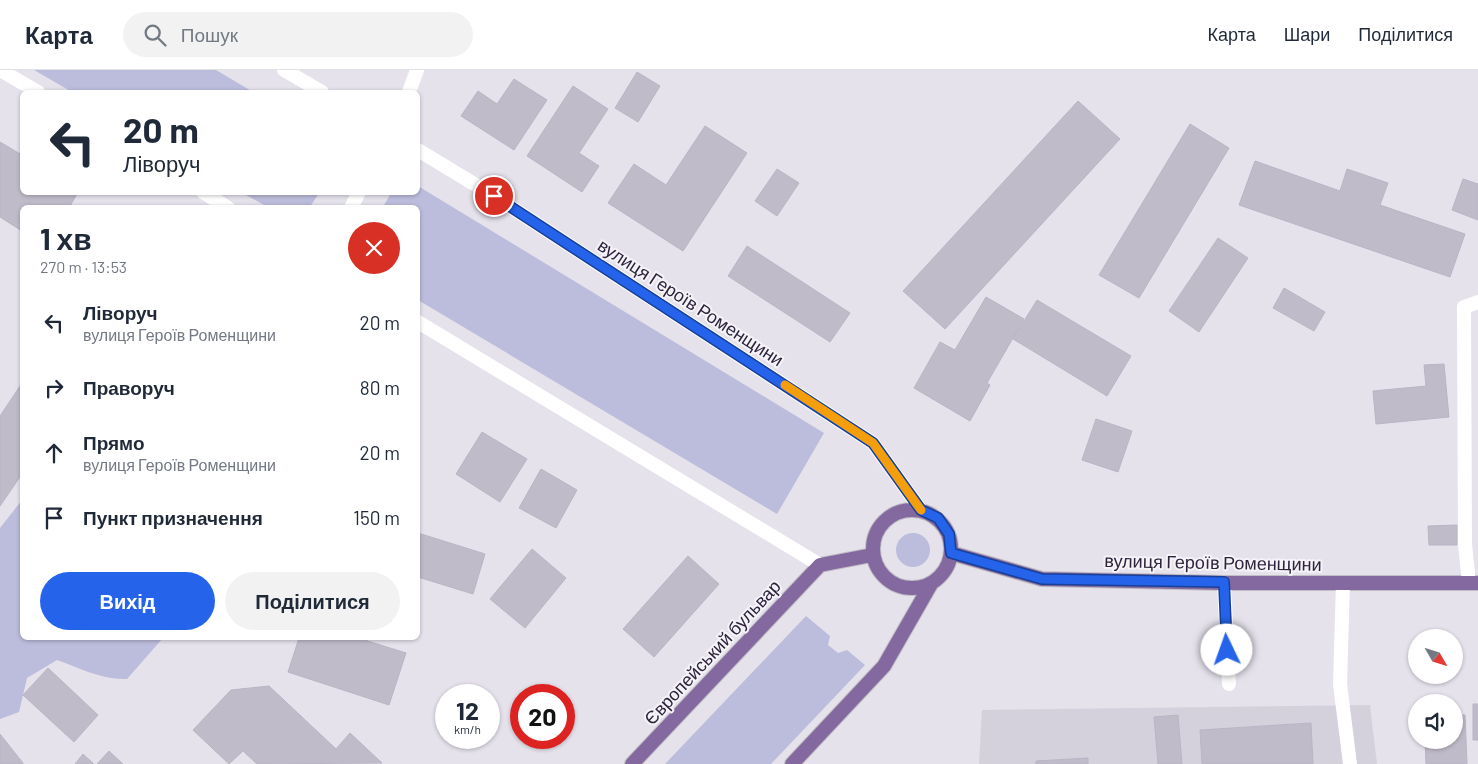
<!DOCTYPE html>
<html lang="uk">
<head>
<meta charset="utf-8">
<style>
  :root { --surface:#fff; --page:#f2f2f3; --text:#1f2937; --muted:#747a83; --line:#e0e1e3; --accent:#2563eb }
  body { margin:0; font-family:Barlow,sans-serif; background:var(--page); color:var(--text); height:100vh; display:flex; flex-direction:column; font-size:19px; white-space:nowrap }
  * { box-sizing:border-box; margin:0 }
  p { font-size:16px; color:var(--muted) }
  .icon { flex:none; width:28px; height:28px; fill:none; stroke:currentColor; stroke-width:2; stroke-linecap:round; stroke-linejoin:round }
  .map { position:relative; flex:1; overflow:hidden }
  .details { position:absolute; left:20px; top:135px; width:400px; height:435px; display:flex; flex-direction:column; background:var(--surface); border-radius:8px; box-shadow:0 1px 4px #0004 }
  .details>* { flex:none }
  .top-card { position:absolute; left:20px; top:20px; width:400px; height:105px; border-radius:8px; box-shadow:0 1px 4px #0004; background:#fff; color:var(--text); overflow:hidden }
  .needle { width:32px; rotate:129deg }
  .tools { position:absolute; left:1408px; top:559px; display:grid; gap:10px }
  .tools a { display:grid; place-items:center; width:55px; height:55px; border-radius:50%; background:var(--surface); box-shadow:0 1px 4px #0004; font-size:25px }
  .speed { position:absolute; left:435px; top:614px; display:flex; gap:10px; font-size:25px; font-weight:700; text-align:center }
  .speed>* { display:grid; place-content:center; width:65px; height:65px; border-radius:50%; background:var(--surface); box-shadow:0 1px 4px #0004; line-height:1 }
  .speed small { font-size:12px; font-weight:400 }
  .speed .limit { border:8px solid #d22; background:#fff; color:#111 }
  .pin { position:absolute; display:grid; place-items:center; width:42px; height:42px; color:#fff; margin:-21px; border:2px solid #fff; border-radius:50%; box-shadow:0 1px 5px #0007 }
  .me { position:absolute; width:55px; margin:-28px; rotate:357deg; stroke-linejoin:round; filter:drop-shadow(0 0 4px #0008) }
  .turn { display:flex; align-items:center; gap:18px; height:105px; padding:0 20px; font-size:22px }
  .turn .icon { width:65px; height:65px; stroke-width:2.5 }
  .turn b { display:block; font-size:35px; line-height:42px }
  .round { display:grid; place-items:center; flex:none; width:52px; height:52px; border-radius:26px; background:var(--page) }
  .summary { display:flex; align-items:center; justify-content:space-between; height:85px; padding:0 20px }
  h1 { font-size:30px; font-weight:700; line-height:38px }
  .button { display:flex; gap:10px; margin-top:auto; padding:10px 20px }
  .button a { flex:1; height:58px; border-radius:30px; background:var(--accent); color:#fff; font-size:20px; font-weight:700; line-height:58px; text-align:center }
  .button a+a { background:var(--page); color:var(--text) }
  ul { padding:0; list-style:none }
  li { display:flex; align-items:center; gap:15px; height:65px; padding:0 20px }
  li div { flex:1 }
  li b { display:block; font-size:19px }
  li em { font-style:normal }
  header { display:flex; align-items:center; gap:30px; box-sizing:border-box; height:70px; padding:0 25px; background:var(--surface); border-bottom:1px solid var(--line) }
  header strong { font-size:24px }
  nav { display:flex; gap:28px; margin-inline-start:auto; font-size:18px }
  .search { width:350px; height:45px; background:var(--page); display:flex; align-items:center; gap:12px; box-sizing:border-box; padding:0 18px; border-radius:28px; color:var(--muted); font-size:19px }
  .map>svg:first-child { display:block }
</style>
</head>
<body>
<header>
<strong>Карта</strong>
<div class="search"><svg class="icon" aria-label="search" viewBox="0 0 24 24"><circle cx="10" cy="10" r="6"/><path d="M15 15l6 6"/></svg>Пошук</div>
<nav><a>Карта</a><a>Шари</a><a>Поділитися</a></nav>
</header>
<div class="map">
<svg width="1478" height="694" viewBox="0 0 1478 694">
  <rect width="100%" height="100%" fill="#e5e2ec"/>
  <!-- built -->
  <path fill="#d4d1dc" d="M1370,635l7,59h-398l3,-54z"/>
  <!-- green -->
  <path fill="#bcbcdc" d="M34,0h182l37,22h-181z
    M418,116l406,247 -47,81 -359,-214v-92l-35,-1 8,-14 27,-1z
    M242,123l77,-1v1l-9,14h-42z
    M22,430v138h141l-36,41c-25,1 -47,-11 -70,-19l-30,18 -8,34 -19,7v-191z
    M896 480a17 17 0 1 1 34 0a17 17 0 1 1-34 0Z
    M806,546l24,20 -2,9 10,8 9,-3 18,15 -94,99h-106z"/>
  <!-- building -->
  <path fill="#c0bbc9" stroke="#bab5c5" d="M637,2l23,14 -22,36 -23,-14z
    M514,9l33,21 -33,50 -53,-34 17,-25 19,13z
    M573,16l35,23 -29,44 20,13 -17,26 -55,-36z
    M1078,31l42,38 -175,190 -42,-38z
    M1190,54l39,24 -90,150 -40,-23z
    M705,56l42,27 -64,98 -75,-48 26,-39 32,21z
    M0,72l22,13v37h56l-9,16h-47v23l-22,-14z
    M1255,91l85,30 7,-22 41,14 -8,22 85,29 -15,43 -211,-72z
    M777,99l22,14 -22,33 -22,-15z
    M1463,109l15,5v36l-26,-10z
    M1218,168l30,20 -49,74 -30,-21z
    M747,176l103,67 -20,29 -102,-66z
    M1284,218l41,24 -11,19 -41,-23z
    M986,227l38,22 -37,64 3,2 -20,36 -56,-33 26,-46 15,8z
    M1037,230l94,56 -24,40 -94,-57z
    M1444,294l5,53 -73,7 -3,-33 53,-5 -2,-21z
    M22,313v91l-22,32v-90z
    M1096,349l36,12 -14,41 -36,-12z
    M482,362l45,27 -27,43 -44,-28z
    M541,399l36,21 -21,38 -37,-20z
    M1457,455v20h-28l-1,-19z
    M418,463l67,21 -12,40 -55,-17z
    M532,479l34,29 -41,50 -35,-29z
    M688,486l31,28 -65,73 -31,-28z
    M299,568h59l48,15 -17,52 -101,-33z
    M48,598l50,47 -24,27 -51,-47z
    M269,616l67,63 14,-16 32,30 -125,1 -14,-13 -14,13 -36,-34 38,-40z
    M1473,634h5v36h-5z
    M1178,645l4,49h-24l-4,-47z
    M1454,645h11l2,49h-41l-1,-24h29z
    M1311,653l2,41h-111l-2,-34z
    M0,664l23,29v1h-23z
    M109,681l14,13h-26z
    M83,684l11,10h-19z
    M1088,688v6h-52v-3z"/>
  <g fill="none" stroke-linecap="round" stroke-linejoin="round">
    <!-- primary casing -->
    <g stroke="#c1bdc4" stroke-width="16">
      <path id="primary" d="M873 479a39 39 0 1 1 78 0a39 39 0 1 1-78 0Z
        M951,483l91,26 182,4h254
        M632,694l188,-199 52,-10
        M792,694l92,-98 47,-82"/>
    </g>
    <!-- service -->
    <path stroke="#fff" stroke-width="14" d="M409,22l8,-22
      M351,138l8,-16
      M1224,513l5,101
      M1343,513l-3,101 10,80
      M1469,513l-4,-39 -1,-237 14,-5"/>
    <!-- tertiary -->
    <path stroke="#fff" stroke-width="14" d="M0,0l38,22
      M284,0l38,22
      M418,80l76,46 379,247 48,67
      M203,122l25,16
      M418,252l402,243"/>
    <!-- primary -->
    <use href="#primary" stroke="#83699f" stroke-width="14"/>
  </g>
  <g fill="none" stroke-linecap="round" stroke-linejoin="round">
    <!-- route casing -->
    <g stroke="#184099" stroke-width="12">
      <path id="route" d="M494,126l379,247 48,67 17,8 11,16 2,19 91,26 182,3 3,68"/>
    </g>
    <!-- route -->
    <use href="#route" stroke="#2563eb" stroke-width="9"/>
    <!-- slow -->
    <path stroke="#f59e0b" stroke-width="9" d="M785,315l88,58 48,67"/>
  </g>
  <g text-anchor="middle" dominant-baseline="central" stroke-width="4" stroke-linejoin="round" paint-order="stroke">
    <!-- street labels -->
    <g font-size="18" fill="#2f233c" stroke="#f4f3f8">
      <text transform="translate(691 232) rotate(33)">вулиця Героїв Роменщини</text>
      <text transform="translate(1213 492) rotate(1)">вулиця Героїв Роменщини</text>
      <text transform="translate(712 582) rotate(-47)">Європейський бульвар</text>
    </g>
  </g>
</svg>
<div class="tools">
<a><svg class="needle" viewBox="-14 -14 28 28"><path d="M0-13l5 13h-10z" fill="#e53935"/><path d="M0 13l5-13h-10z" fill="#747a83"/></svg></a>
<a><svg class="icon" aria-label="sound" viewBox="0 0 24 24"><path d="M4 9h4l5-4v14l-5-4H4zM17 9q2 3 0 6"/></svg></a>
</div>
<div class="speed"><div>12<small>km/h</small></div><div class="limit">20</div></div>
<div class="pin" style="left:494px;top:126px;background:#d93025"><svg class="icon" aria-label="arrive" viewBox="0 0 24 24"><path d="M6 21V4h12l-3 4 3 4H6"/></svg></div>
<svg class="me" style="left:1227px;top:580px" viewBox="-20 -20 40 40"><circle r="19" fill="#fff"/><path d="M0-13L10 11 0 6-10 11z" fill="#2563eb"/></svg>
<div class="top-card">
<div class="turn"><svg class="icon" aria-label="left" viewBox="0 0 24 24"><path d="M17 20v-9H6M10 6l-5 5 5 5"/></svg><div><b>20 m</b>Ліворуч</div></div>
</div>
<section class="details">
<div class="summary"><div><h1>1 хв</h1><p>270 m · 13:53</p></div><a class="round" style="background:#d93025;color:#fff"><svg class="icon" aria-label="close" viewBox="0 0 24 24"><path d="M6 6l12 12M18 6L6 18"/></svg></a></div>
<ul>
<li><svg class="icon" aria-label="left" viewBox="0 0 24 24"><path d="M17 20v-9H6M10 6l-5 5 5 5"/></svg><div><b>Ліворуч</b><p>вулиця Героїв Роменщини</p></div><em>20 m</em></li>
<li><svg class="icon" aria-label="right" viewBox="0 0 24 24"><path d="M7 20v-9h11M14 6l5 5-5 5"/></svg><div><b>Праворуч</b></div><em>80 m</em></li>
<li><svg class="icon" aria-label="ahead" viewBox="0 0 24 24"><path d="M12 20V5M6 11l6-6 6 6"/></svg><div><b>Прямо</b><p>вулиця Героїв Роменщини</p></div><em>20 m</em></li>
<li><svg class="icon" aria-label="arrive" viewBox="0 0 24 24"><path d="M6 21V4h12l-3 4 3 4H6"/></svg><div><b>Пункт призначення</b></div><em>150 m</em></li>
</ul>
<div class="button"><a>Вихід</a><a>Поділитися</a></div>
</section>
</div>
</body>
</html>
